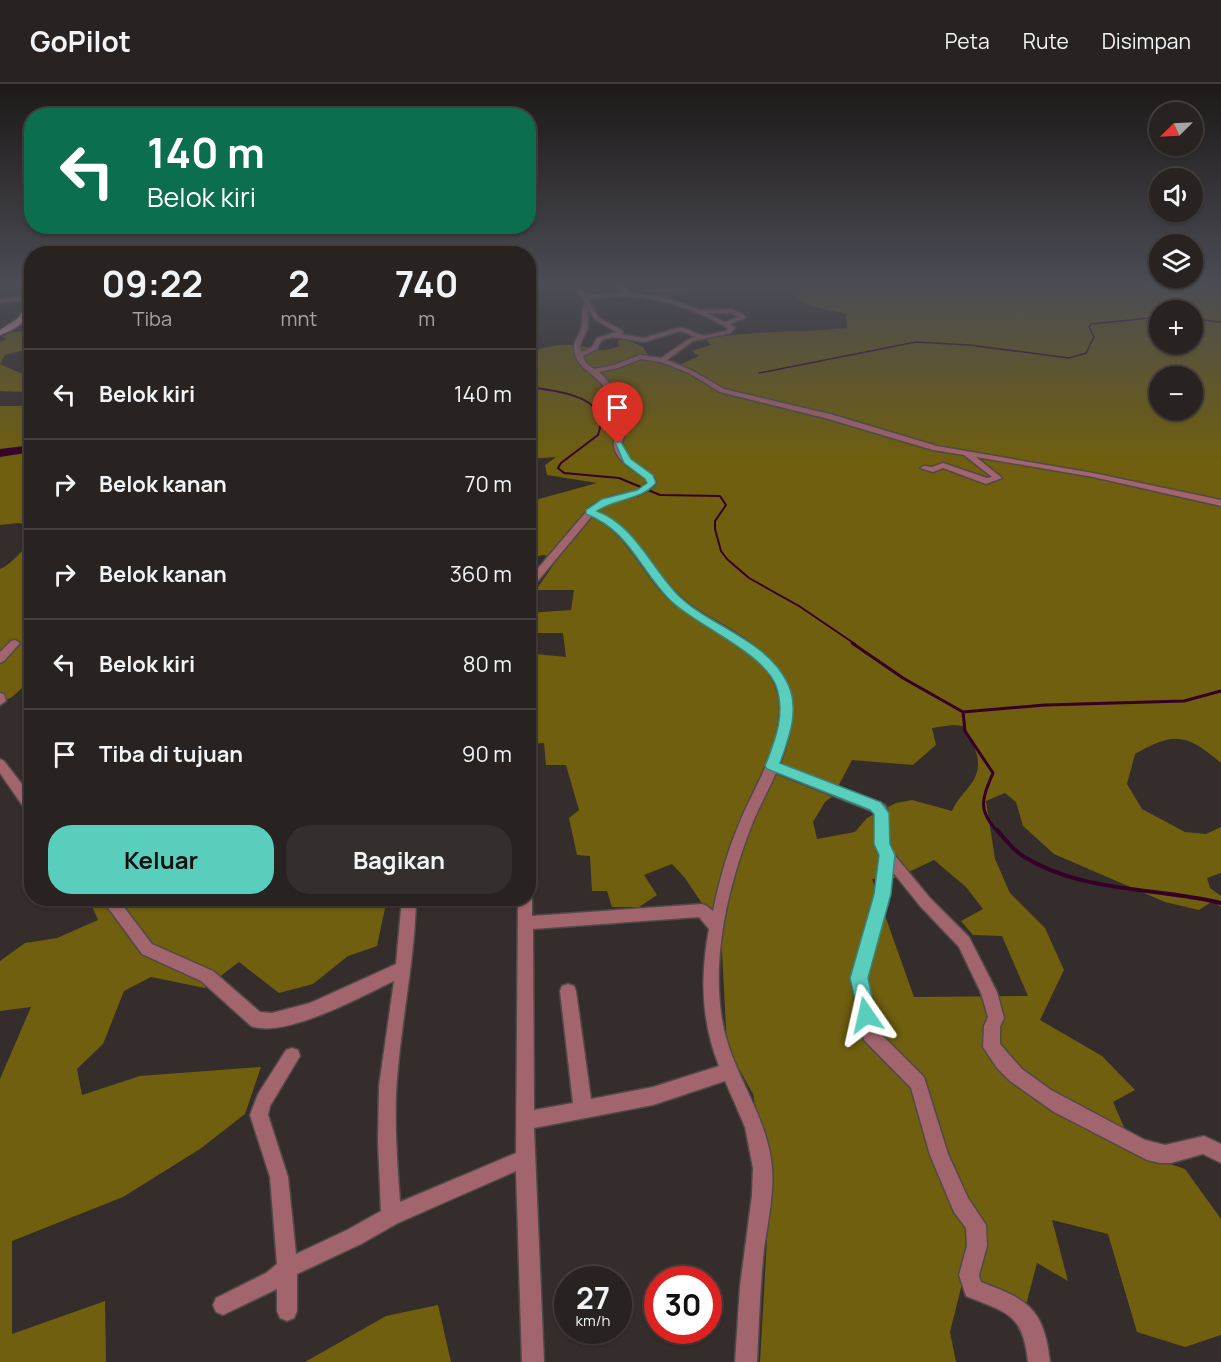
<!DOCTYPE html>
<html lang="id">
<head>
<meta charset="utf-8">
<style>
  :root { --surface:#282220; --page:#342f2d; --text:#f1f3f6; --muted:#a5a4a5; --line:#443f3e; --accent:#5acebd }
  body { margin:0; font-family:Manrope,sans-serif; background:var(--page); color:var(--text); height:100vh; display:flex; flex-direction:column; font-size:22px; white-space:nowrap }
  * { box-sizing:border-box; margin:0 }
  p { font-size:20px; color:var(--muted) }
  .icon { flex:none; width:33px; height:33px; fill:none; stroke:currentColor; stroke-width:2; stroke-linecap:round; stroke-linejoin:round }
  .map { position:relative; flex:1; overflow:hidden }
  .panel { position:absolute; left:24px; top:162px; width:512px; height:660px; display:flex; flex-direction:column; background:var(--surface); border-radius:24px; box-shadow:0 2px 4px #0004,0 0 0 2px var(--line) }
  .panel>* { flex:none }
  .top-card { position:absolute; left:24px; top:24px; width:512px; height:126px; border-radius:24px; box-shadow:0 2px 4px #0004,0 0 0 2px var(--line); background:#0b6e4f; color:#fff; overflow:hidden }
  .needle { width:39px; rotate:246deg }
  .buttons { position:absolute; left:1149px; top:18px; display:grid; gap:12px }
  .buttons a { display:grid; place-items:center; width:54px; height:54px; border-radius:50%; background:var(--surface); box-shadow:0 2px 4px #0004,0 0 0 2px var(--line); font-size:30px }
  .speed { position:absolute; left:554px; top:1182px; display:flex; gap:12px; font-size:30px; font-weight:700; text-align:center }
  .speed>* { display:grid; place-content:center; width:78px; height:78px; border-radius:50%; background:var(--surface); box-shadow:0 2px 4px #0004,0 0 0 2px var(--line); line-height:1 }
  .speed small { font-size:15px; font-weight:400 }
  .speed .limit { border:9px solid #d22; background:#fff; color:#111 }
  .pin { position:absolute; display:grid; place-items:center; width:51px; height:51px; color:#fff; margin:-62px -26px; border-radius:50% 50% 50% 0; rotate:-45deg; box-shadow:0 0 6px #0007 }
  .pin .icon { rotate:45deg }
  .me { position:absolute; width:66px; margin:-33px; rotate:349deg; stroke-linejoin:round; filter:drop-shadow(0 0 4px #0008) }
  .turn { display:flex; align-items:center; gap:21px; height:126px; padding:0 24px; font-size:27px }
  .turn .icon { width:78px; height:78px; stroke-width:2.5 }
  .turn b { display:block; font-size:42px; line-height:51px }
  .eta { display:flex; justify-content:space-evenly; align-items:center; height:102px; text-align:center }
  .eta b { font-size:36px; font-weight:700; line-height:42px }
  .button { display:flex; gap:12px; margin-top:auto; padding:12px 24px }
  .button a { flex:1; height:69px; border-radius:24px; background:var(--accent); color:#111; font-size:24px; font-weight:700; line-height:69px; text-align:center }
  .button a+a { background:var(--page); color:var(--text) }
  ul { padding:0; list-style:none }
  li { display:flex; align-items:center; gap:18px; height:90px; padding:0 24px; border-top:2px solid var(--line) }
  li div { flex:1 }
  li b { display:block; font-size:22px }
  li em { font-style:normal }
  header { display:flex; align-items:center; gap:36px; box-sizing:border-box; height:84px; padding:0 30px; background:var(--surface); border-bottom:2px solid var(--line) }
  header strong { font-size:28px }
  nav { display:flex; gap:33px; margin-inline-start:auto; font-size:21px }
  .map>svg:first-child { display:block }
</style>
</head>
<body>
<header>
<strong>GoPilot</strong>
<nav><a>Peta</a><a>Rute</a><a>Disimpan</a></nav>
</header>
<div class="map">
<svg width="1221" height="1278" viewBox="0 0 1221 1278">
  <rect width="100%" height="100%" fill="#352d2b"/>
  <!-- forest -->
  <path fill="#6f5f0e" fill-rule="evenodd" d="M799,198h403l19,6v475c-34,-29 -46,-32 -86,-9l-8,30 15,25 43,23 21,2 15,-7v46l-14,5 3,10 11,8v11l-8,-6 -14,9 -34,-8 -111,-48 -31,-28 -7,-24 -11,-9 -19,8 9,58 15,34 35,35 19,42 -24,50 62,36 33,34 -22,12 22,50 50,17 36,50v116l-36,12 -48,-15 -29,-98 -56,-14 16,61 -31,-18 -11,42 -63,-25 -13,52 6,30h-196l10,-176 -17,-92 -26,-47 -6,-115 -36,-54 -13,-14 -28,11 13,20 -18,12h-27l-5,-16h-15l-2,-35 -13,-1 -8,-37 10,-8 -13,-45h-20l-2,-22 -16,1v-54l5,-1 2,-35 31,3 -3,-24h-35v-20l43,-3 3,-20h-38l22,-32 -15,-3 -15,3v-56l69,-19 -50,-8 -2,-10 11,-8 -28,2v-107c14,-4 29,-8 44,-7 19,0 24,11 47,1l-1,-6 5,-2 20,9 8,14 24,6 24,-11 -7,-5 19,-6 -5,-6c47,-9 94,-6 141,-11l-1,-14 -35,-8 -14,-9 3,-5zM1160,226h32v34h-32zM1160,292h32v34h-32zM953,641l10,1c11,19 23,37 8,58 -7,10 -14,15 -19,27l-40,-11 -16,3 -29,15 -12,14 -38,7 -4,-17 12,-20 8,-6 19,-36 61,5 23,-20 -4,-17zM934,776l32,27 17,22 -22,12 12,14 29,1 26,60 -114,1 -42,-118 24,-1z
    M31,247v17l-26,7 -5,9 25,11 -2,7 8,1v6l-6,3 -25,-1v-49l7,-3 -5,-2 10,-5z
    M31,315v127l-12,-3 -19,2v-119h20z
    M31,460v136l-19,17 -12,6v-134c14,-6 19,-18 31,-25z
    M89,815h298l-10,47 -29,10 -35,28 -34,9 -40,-31 -34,26 -54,-11 -27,14 -21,53 -26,25 5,26 58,-19 121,-9 -16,47 -45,35 -77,48 -111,44v93l93,-33 1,61h-106v-283l31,-72 -31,4v-50l25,-18 32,-5 41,-18z
    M438,1221l13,57h-146l81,-46z"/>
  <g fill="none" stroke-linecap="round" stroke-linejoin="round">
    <!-- stream-far3 -->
    <path stroke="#360128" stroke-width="1.5" d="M655,200l5,-2
      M1192,235l29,3
      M759,289l157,-31 53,3 100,13 17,-5 8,-16 -5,-10 2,-3 69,-7"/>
    <!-- stream-far2 -->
    <path stroke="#360128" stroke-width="2" d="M528,303c24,3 85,8 70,48l-37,28 -3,5 6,5 55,5 41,17 60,1 6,9 -11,16v8l6,22 6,8 22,19 50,28 56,38"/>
    <!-- stream-far1 -->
    <path stroke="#360128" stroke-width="3" d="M852,559l51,35 60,34 82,-7 139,-4 37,-10
      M963,628l2,19 28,42c-11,26 -16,37 5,59"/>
    <!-- stream -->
    <path stroke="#360128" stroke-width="4" d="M997,746c8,9 16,20 26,26 57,37 134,31 198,47"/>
    <!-- river -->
    <path fill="#360128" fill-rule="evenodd" d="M32,361v7l-32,5v-8z"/>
    <!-- minor casing -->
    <g stroke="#504947" stroke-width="3">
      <path id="minor" d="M575,198h6l-2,4 7,10 39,-3 -15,-11h7l14,11 34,4 35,13 32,-1 13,7v2l-15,6 5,4 -5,5 -37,8 -26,19 26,11 31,18 106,25 107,32 156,27 128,27v6l-128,-29 -117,-20 26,21 -16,6 -43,-16 -10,4 -13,-4 4,-2 8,1 11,-4 44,15 5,-1 -28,-22 -31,-5 -108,-32 -105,-26 -31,-19 -28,-11 -20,-3 -23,9 -19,4c12,10 18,21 16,37l13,18c-2,6 -6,12 -6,18 1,20 29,22 34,38 -19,21 -41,11 -60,28 40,19 52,56 82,84 13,13 30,22 46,31 62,38 83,65 56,138l105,41 2,4 2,35 3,8 38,46 39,39 28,55 7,26 -4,9v17l22,25 29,21 94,50 20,5 39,-9 17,8v19l-18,-9 -32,9h-11l-13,-3 -93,-48 -44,-31 -13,-13 -14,-21 1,-21 4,-9 -7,-24 -22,-46 -39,-41 -28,-35 -3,23 -22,84 10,52 47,47 24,77 20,44 18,27 1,21 -8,29 2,7c48,18 63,27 69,80h-22c-5,-49 -21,-49 -62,-66l-7,-21 8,-29 -1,-18 -12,-16 -24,-57 -19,-67 -47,-48 -2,-6 -11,-56 24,-84 5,-39 -5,-11 -1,-32 -98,-39c-7,16 -16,32 -23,49 -26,65 -47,153 -25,222 13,41 40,78 44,123 2,27 -4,55 -8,82 -4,37 -5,75 -7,113h-22l5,-76 12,-91 1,-27 -8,-41 -20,-46 -72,24 -119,23 10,234h-22l-6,-191 -118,52 -37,21 -64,30v37l-3,7 -7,3 -7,-3 -3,-7v-22l-54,26 -7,-3 -3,-7 3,-7 50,-25 11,-9 -7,-87 -20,-62 8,-21 28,-44 6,-2 6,2 2,6 -30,50 -2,9 20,62 8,77 51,-24 34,-19 -3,-69 1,-56 15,-105c-32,15 -109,58 -143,45l-50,-45 -59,-27 -41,-56h16l35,46 61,27 47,41 12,1 38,-10 86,-39 6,-66h14c-1,58 -13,113 -18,170 -5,45 -1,90 2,134l116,-49 2,-255h10v-5l2,1 2,4v18l170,-12 5,2 6,5c6,-29 14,-59 26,-87 18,-46 68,-113 23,-160 -25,-25 -59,-38 -86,-60 -33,-26 -44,-69 -84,-88l-60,72 -4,1v-9l64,-75 18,-8 28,-6 10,-9 -2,-4c-11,-7 -35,-20 -32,-37 2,-4 5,-9 6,-14l-13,-18c7,-35 -33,-33 -33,-62 0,-7 7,-14 8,-22 1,-9 -2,-14 3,-22l-12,-17zM617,212c41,0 76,12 111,32l-2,3 -23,5 -22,-9 -37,11 -24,-4 3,-1v-2l-25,-14 -10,-18zM588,225l6,10 22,13 -19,6 -5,9 -11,5 -1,-6 8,-19zM706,229h25l7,4 -13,5zM681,247l15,6 -7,2 -28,19 -21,-3 -26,10 -20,4 -8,-6 -3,-7 14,-7 5,-9 11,-3 31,5zM699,833l10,12c-9,47 -8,92 10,137l-66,21 -62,12 -15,-108 -2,-5 -6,-2 -6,2 -2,5 13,112 -39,7 -1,-181z
        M686,203l-2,3 -35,2 -3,-2z
        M32,211v4l-32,4v-4z
        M15,556l5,3 -16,18 -4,2v-11l11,-11z
        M0,609l4,1 2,7 -6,4z
        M0,675l4,2 28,36v16l-5,-1 -27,-39z"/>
    </g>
    <!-- major casing -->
    <g stroke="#504947" stroke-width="3">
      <path id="major" d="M29,219h3c0,17 -18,27 -32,32v-5l17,-11z"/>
    </g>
    <!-- minor -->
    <use href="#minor" fill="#a2646d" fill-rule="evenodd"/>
    <!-- major -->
    <use href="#major" fill="#f6a9b4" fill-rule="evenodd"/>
  </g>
  <!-- sky -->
  <linearGradient id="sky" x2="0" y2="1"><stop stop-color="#1d1918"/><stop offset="0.53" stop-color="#4b4c55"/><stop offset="1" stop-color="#4b4c55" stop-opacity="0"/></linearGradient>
  <rect width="1221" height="377" fill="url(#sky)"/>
  <!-- route -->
  <path fill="#5acebd" stroke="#3a867b" stroke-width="1.5" d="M615,358h6l10,17 22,16 3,8c-16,18 -40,15 -59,28 39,15 54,57 82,85 32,31 89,44 109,88 12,26 1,54 -8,79l101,39 8,11 1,31 5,11 -4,39 -23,84 8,37 -3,6 -7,3 -6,-3 -10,-43 24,-84 5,-39 -5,-11v-30l-4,-4 -103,-41 -2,-3c10,-26 21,-52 11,-80 -12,-33 -79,-60 -105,-85 -31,-30 -41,-70 -85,-87v-4l16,-11 35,-9 10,-7 -2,-4 -21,-16z"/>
</svg>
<div class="buttons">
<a><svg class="needle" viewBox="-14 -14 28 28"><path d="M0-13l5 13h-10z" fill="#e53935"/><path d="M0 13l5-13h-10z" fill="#a5a4a5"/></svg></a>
<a><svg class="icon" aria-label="sound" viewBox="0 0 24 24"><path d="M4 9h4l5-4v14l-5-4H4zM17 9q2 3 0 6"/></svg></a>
<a><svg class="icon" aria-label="layers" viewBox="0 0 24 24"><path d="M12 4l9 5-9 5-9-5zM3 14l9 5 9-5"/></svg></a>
<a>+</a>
<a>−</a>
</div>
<div class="speed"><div>27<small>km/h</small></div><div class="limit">30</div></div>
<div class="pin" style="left:618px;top:360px;background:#d93025"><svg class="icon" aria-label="arrive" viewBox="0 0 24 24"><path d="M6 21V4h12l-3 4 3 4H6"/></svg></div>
<svg class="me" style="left:866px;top:931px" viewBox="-20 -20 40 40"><path d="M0-17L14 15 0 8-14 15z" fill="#5acebd" stroke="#fff" stroke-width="4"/></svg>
<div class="top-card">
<div class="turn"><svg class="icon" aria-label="left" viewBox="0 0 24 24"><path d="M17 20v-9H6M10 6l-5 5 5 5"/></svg><div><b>140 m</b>Belok kiri</div></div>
</div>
<section class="panel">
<div class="eta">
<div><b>09:22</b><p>Tiba</p></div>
<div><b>2</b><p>mnt</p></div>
<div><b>740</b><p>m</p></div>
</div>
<ul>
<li><svg class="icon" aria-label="left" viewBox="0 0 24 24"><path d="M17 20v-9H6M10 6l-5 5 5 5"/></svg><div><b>Belok kiri</b></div><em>140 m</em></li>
<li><svg class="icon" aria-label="right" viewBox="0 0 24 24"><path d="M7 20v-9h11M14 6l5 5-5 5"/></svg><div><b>Belok kanan</b></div><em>70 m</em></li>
<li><svg class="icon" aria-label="right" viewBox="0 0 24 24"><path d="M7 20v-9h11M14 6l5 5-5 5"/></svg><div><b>Belok kanan</b></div><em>360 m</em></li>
<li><svg class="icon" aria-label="left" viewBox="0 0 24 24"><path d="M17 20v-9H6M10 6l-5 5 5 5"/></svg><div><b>Belok kiri</b></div><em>80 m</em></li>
<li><svg class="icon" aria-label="arrive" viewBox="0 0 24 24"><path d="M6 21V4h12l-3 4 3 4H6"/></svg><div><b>Tiba di tujuan</b></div><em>90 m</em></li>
</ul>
<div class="button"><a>Keluar</a><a>Bagikan</a></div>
</section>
</div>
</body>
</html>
